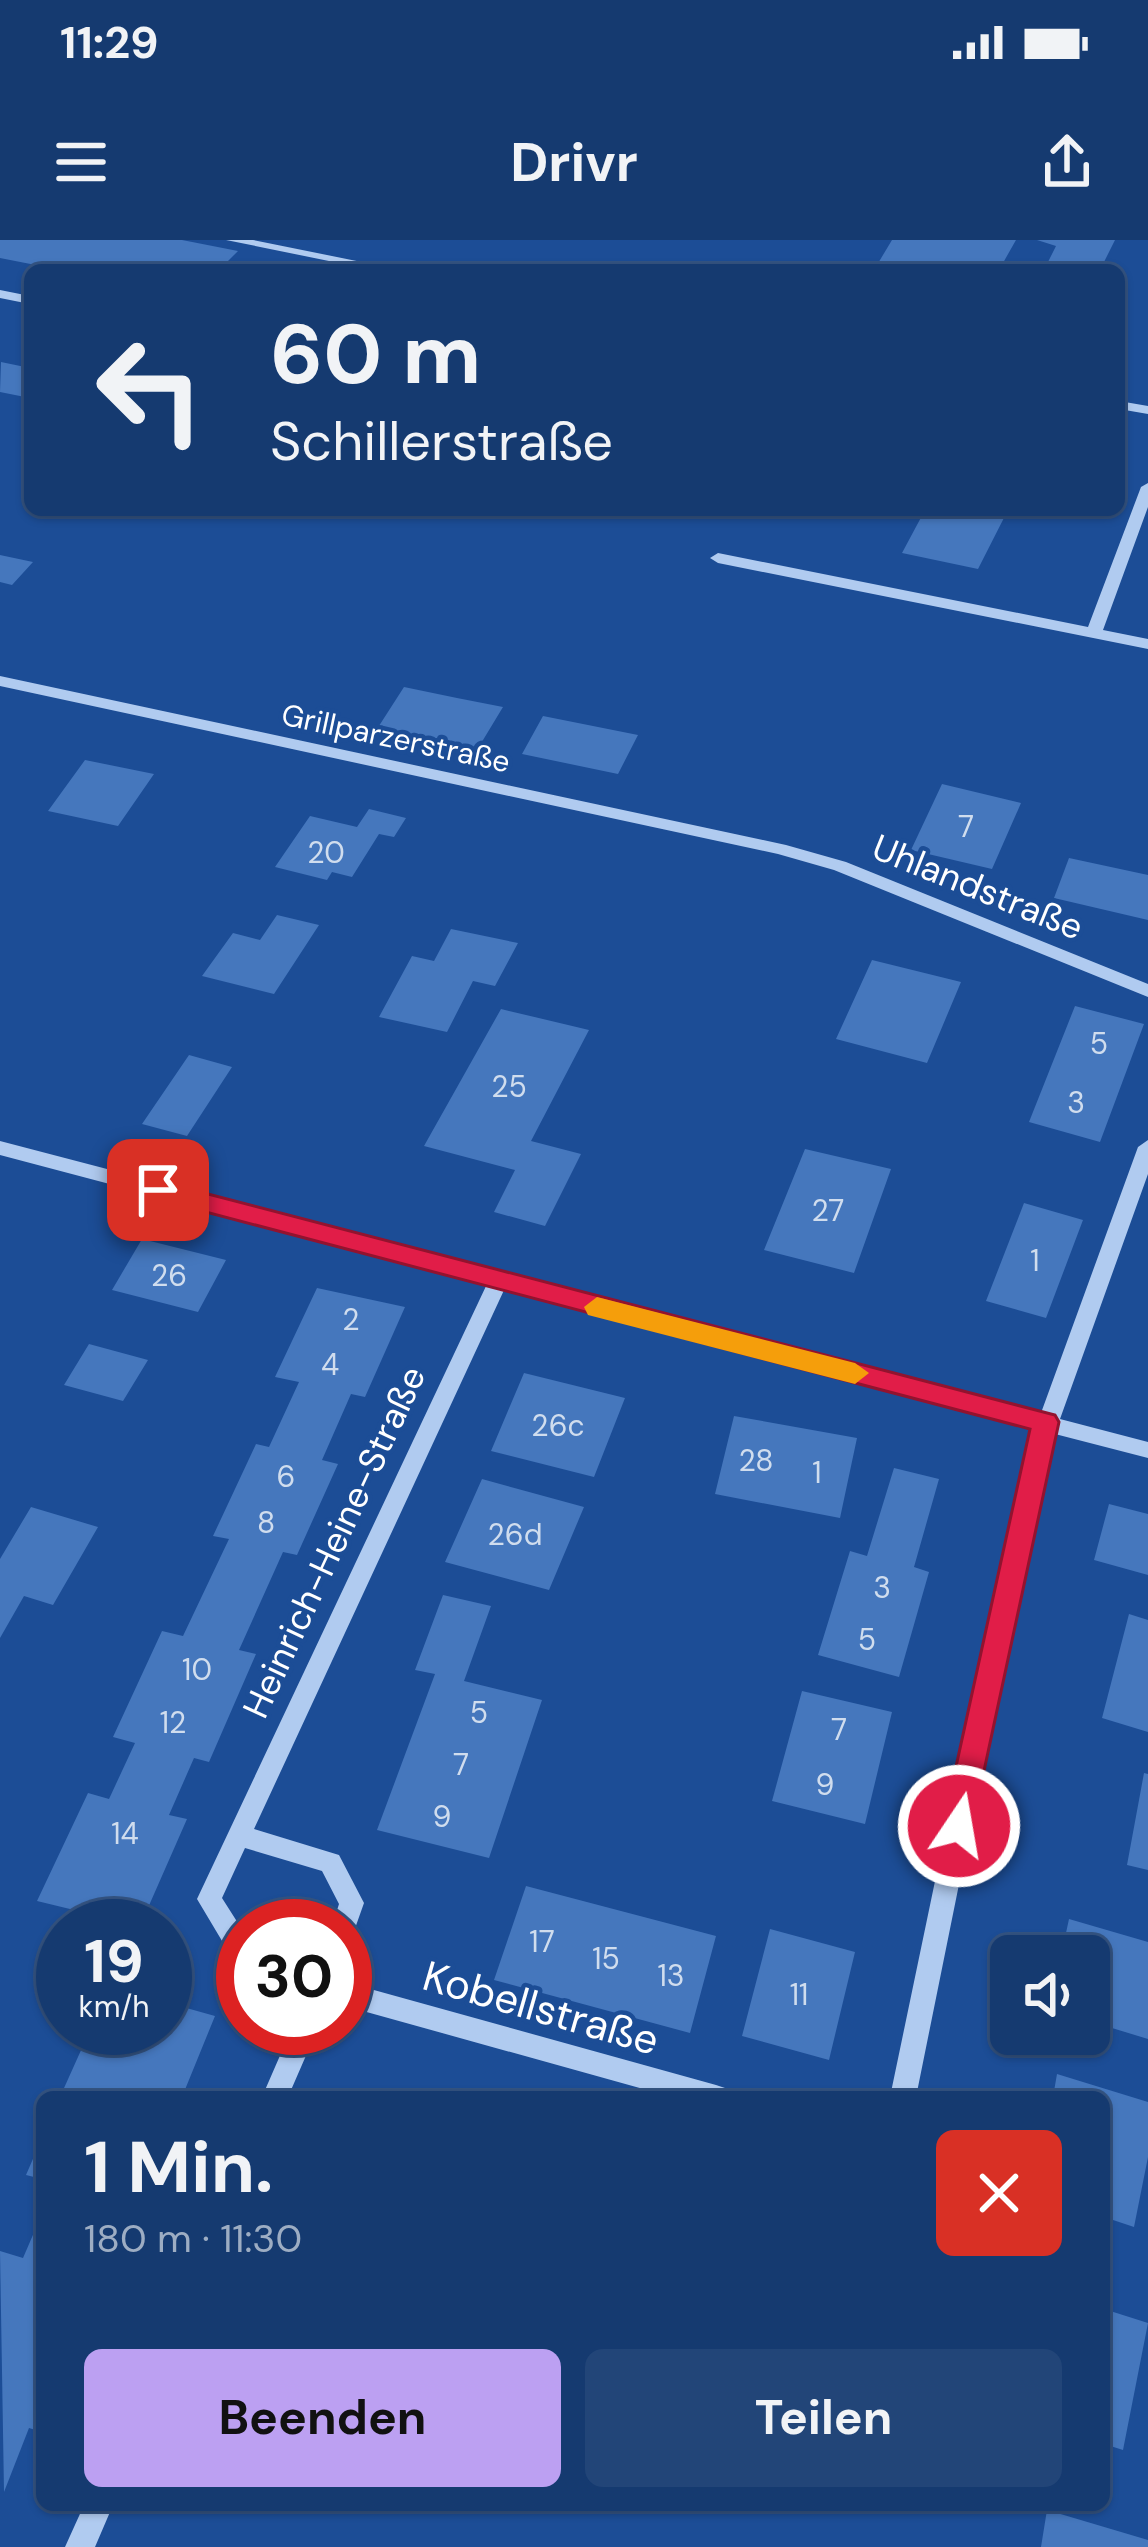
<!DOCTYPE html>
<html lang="de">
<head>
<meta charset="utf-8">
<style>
  :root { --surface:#153a70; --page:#224578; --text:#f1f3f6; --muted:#9dadc3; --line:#345483; --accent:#bca0f2 }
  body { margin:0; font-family:"DM Sans",sans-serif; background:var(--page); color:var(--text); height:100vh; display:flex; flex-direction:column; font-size:45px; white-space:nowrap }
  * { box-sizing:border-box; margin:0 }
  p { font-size:39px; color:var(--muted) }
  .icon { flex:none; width:66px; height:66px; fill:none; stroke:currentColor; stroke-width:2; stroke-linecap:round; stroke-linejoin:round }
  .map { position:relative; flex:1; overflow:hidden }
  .drawer { position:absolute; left:36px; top:1851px; width:1074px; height:420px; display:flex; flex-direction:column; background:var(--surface); border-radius:18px; box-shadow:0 3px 9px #0004,0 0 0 3px var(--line) }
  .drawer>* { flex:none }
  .guide { position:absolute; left:24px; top:24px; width:1101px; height:252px; border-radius:18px; box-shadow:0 3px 9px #0004,0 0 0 3px var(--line); background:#153a70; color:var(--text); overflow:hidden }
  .tools { position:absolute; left:990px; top:1695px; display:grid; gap:24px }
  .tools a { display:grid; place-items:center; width:120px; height:120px; border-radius:18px; background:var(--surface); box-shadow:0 3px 9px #0004,0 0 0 3px var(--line); font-size:60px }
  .speed { position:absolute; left:36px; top:1659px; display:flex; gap:24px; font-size:60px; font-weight:700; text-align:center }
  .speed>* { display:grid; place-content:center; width:156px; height:156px; border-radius:50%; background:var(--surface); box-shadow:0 3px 9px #0004,0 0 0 3px var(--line); line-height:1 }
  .speed small { font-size:30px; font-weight:400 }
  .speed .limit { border:18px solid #d22; background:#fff; color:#111 }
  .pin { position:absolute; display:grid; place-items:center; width:102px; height:102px; color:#fff; margin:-51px; border-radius:24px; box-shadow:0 6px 18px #0006 }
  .me { position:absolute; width:132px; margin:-66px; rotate:12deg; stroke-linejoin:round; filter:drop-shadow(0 0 9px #0008) }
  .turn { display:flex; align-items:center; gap:42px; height:252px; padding:0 48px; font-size:54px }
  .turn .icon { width:156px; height:156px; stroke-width:2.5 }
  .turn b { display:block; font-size:84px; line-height:102px }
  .round { display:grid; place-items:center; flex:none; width:126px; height:126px; border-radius:18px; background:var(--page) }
  .head { display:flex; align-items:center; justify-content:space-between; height:204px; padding:0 48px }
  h1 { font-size:72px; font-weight:700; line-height:90px }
  .action { display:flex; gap:24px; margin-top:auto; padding:24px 48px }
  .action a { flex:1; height:138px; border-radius:18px; background:var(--accent); color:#111; font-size:48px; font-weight:700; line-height:138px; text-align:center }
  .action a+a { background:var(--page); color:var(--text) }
  .status { display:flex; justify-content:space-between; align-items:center; height:84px; padding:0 60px; background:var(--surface); direction:ltr }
  .status svg { height:33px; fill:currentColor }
  header { display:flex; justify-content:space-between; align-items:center; height:156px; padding:0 48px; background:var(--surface); font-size:54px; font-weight:700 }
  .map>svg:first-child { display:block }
</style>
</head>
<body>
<div class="status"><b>11:29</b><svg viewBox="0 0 49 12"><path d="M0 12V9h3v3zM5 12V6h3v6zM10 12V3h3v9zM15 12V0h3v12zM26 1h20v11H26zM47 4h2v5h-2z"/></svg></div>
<header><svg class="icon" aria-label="menu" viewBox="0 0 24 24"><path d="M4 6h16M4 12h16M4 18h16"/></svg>Drivr<svg class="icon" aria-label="share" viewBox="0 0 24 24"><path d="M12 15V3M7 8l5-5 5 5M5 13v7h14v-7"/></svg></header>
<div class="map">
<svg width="1148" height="2307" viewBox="0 0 1148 2307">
  <rect width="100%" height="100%" fill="#1c4d96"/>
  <!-- building -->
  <path fill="#4577bd" d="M0,0h182l56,11 -19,19h-158l-61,-12z
    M892,0h124l-17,30h-125z
    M1037,0h78l-15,30h-56l12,-24z
    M1,122l29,6v30l-30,-6z
    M925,270h83l-30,59 -76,-16z
    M0,315l33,7 -21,23 -12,-3z
    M404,447l53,11 46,9 -26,43 -100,-21z
    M543,476l95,19 -20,39 -96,-20z
    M85,520l69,14 -36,52 -70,-15z
    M942,544l79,19 -29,66 -81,-19z
    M369,569l37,9 -12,19 -15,-3 -27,43 -20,-5 -5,8 -52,-13 35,-51 47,11z
    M1069,618l79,17v45l-94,-22z
    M277,675l42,10 -45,69 -72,-18 31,-43 27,7z
    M451,689l67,14 -23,43 -22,-5 -26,51 -68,-15 33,-61 22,5z
    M872,720l89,22 -34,81 -91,-24z
    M1075,766l69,18 -44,118 -71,-20z
    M501,769l88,21 -58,111 50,13 -36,72 -51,-14 21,-42 -91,-24z
    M189,815l43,12 -45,69 -45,-12z
    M805,909l86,20 -37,104 -90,-23z
    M1024,963l59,17 -37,98 -60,-17z
    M142,999l84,21 -28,52 -86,-22z
    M317,1048l88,19 -40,90 -14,-3 -29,66 16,4 -41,91 -14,-3 -44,98 17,4 -47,108 -15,-4 -25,57 18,4 -47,107 -103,-25 51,-108 21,6 26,-56 -22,-6 49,-106 21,5 46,-97 -16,-3 43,-92 13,3 30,-65 -24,-5z
    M89,1104l59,16 -25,41 -59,-16z
    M524,1133l101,25 -31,79 -103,-26z
    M734,1176l123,22 -17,80 -125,-24z
    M894,1228l45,11 -25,88 15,5 -30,105 -81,-22 32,-104 17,5z
    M482,1239l102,28 -35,83 -104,-28z
    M1109,1264l39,10v61l-54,-15z
    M31,1267l67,20 -45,78 -29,-9 -24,42v-79z
    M443,1355l48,11 -27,75 78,19 -53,158 -112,-28 58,-156 -20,-4z
    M1129,1374l19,6v112l-46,-14z
    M802,1451l90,21 -27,112 -93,-23z
    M1144,1533l4,1v96l-21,-5z
    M526,1646l190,50 -26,97 -196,-53z
    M1069,1679l79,23v97l-59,-18v-65h-28z
    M770,1689l85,23 -26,108 -87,-24z
    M165,1762l50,14 -33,81h-122l31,-69h74z
    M1057,1834l91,28v55l-14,70 -30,-10v-120h-51z
    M42,1898v41l-16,-4z
    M42,1974v218l-13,-4 -25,64 -4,-241 23,7z
    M1104,2069l44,14 -25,127 -19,-6z
    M1047,2270l101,30v7h-107z"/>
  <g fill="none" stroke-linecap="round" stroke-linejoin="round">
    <!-- minor -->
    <path fill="#b0cbf0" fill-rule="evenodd" d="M226,0h27l148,30h-28z
      M0,50l30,6v8l-30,-6z
      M1119,161l29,5v8l-29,-5z
      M1148,243v24l-45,123 45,9v10l-430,-86 -8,-5 8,-5 370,74 53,-140z
      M0,436l786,169 60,17 302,122v13l-314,-127 -56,-16 -778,-168z
      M1148,900v34l-88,245 88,23v16l-93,-24 -11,30 -128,633h-26l132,-633 13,-35 -530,-141 -251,541 85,26 25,48 -11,31 -8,3v-11h-13l7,-22 -17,-33 -77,-23 -23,50 21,33v33l-9,-3 -37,-62 290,-615 -487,-129v-14l1041,272 97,-266z
      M345,1742l371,103 9,3 4,9h-57l-327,-91z
      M292,1788h26l-30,69h-26z
      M84,2265h29l-18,42h-30z"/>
  </g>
  <!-- route -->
  <path fill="#e11d48" stroke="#92132f" stroke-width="3" d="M158,941l897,234 4,7 -89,414 -11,4 -11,-4 -5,-10 87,-397 -881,-232 -4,-7z"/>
  <!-- slow -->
  <path fill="#f59e0b" d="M597,1057l258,66 14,10 -14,11 -267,-69 -4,-8z"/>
  <g text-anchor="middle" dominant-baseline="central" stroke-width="9" stroke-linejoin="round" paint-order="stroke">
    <!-- far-street labels -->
    <g font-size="30" fill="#fff" stroke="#1c4d96">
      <text transform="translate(396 498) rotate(12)">Grillparzerstraße</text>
    </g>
    <!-- number labels -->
    <g font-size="30" fill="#d0ddee">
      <text x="966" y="586">7</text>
      <text x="326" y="612">20</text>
      <text x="1099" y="803">5</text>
      <text x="509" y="846">25</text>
      <text x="1076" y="862">3</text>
      <text x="828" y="970">27</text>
      <text x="1035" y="1020">1</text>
      <text x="169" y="1035">26</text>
      <text x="351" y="1079">2</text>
      <text x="330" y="1124">4</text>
      <text x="558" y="1185">26c</text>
      <text x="756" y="1220">28</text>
      <text x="817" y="1232">1</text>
      <text x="286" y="1236">6</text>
      <text x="266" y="1282">8</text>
      <text x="515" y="1294">26d</text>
      <text x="882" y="1347">3</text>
      <text x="867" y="1399">5</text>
      <text x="197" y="1429">10</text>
      <text x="479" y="1472">5</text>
      <text x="173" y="1482">12</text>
      <text x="839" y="1489">7</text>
      <text x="461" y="1524">7</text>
      <text x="825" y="1544">9</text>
      <text x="442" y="1576">9</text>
      <text x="125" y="1593">14</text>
      <text x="542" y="1701">17</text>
      <text x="606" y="1718">15</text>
      <text x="671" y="1735">13</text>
      <text x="799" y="1754">11</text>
    </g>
    <!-- street labels -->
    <g font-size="36" fill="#fff" stroke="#1c4d96">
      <text transform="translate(978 647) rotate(22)">Uhlandstraße</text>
      <text transform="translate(334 1302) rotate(-65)">Heinrich-Heine-Straße</text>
    </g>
    <!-- near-street labels -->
    <g font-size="42" fill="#fff" stroke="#1c4d96">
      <text transform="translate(541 1768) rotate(16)">Kobellstraße</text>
    </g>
  </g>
</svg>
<div class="tools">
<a><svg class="icon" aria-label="sound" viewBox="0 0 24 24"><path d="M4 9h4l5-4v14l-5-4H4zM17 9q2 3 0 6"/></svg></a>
</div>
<div class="speed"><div>19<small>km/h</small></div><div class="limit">30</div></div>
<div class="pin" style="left:158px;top:950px;background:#d93025"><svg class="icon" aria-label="arrive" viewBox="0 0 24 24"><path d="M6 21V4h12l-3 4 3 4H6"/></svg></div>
<svg class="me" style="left:959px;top:1586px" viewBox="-20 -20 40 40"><circle r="17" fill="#e11d48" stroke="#fff" stroke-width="3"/><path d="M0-11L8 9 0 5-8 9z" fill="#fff"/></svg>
<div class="guide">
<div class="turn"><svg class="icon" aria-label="left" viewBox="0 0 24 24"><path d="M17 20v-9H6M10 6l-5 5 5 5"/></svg><div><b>60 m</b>Schillerstraße</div></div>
</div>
<section class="drawer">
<div class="head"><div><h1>1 Min.</h1><p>180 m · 11:30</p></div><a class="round" style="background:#d93025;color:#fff"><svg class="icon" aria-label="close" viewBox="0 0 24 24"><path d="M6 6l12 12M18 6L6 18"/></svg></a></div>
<div class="action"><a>Beenden</a><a>Teilen</a></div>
</section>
</div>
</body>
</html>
